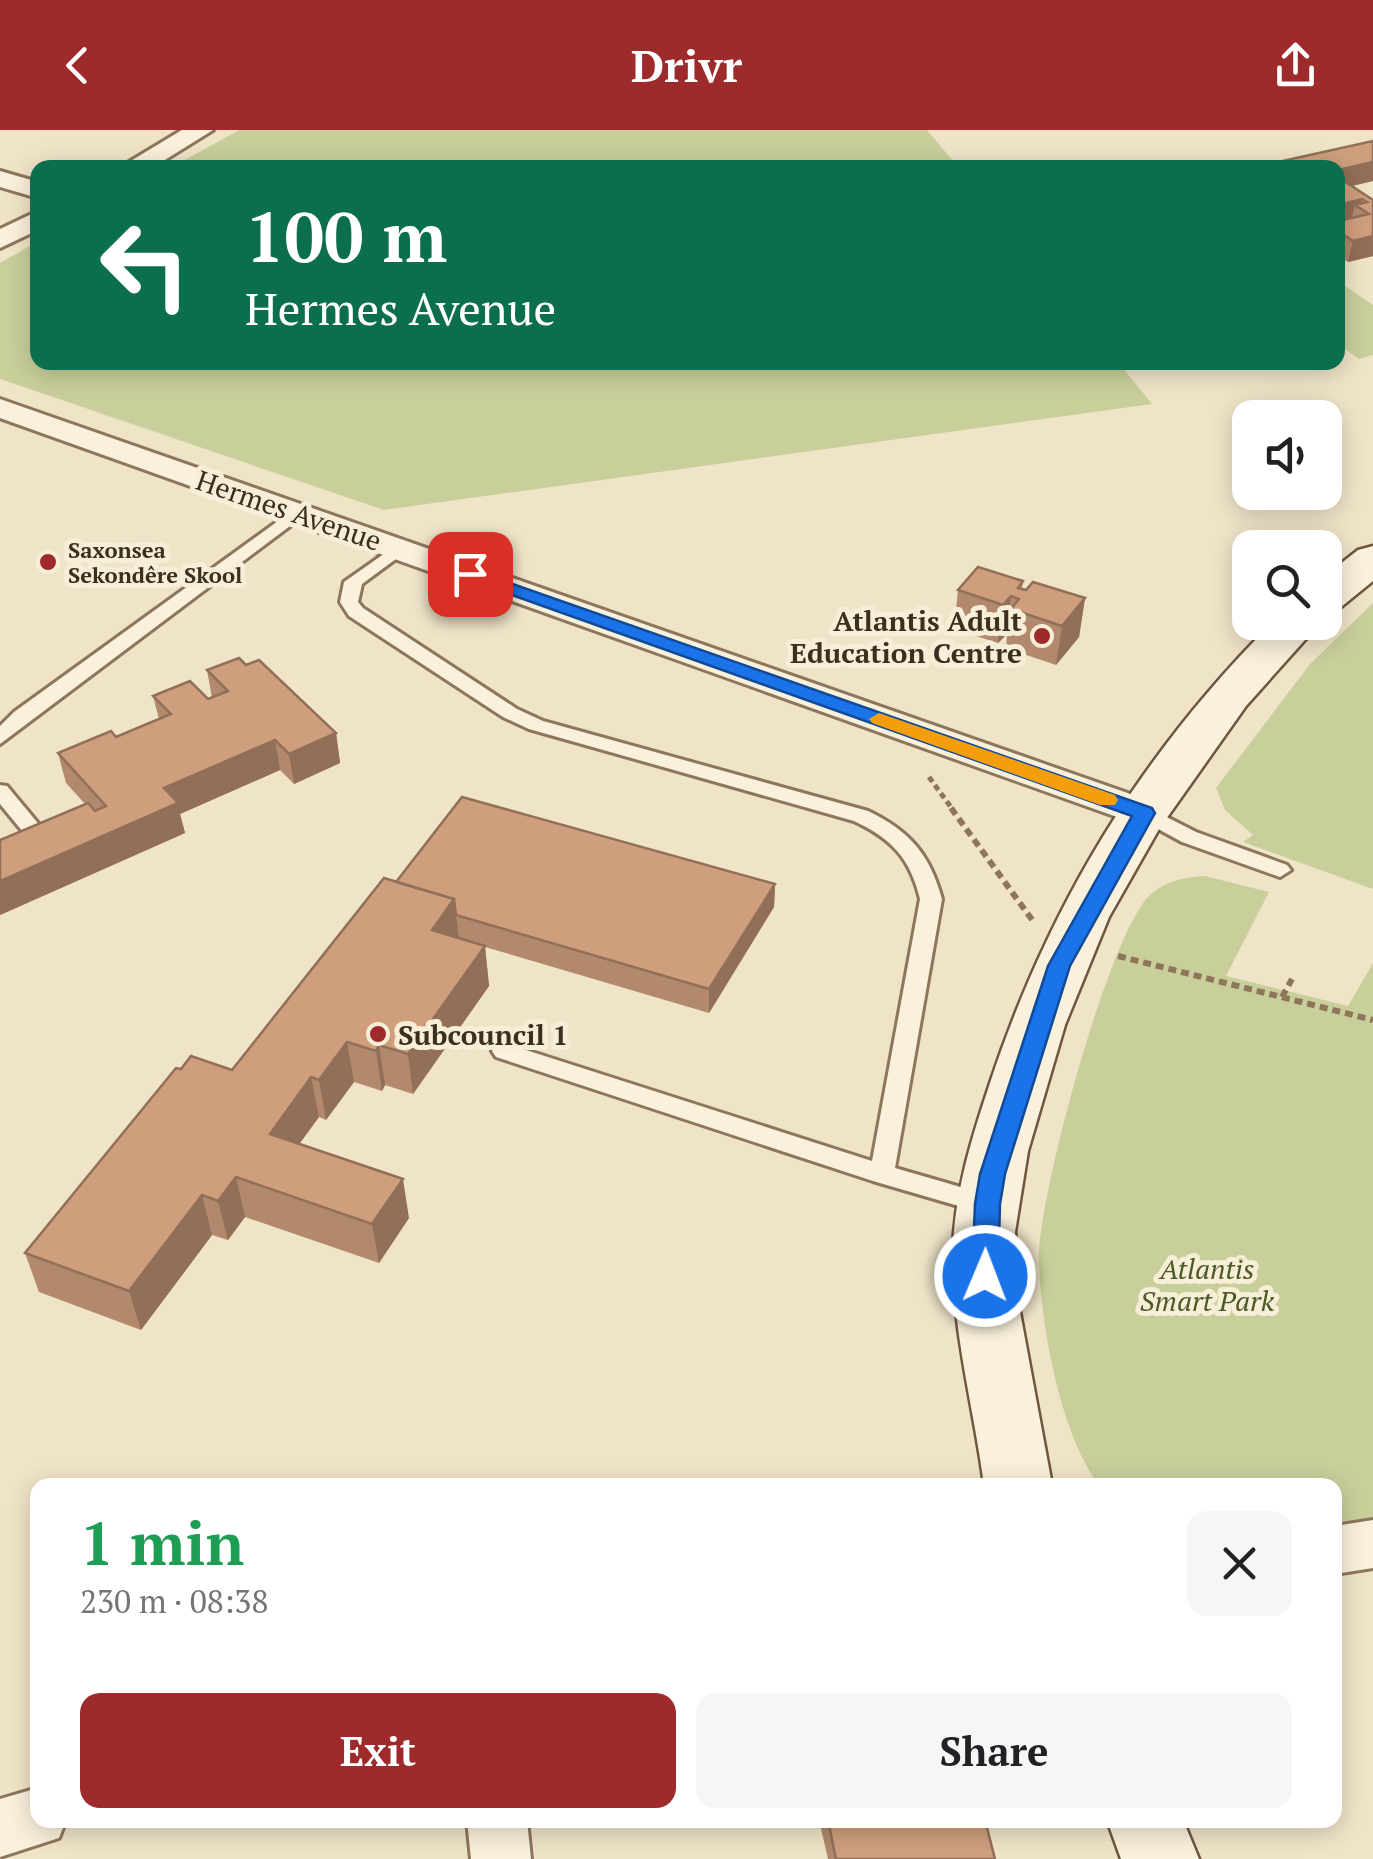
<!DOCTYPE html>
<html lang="en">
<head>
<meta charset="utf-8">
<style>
  :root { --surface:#fff; --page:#f6f6f6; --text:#202124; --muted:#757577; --accent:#9e2a2b }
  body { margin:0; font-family:"PT Serif",serif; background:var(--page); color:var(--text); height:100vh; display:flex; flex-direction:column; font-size:38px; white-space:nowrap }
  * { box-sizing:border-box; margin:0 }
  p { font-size:32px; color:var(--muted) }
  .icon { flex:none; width:55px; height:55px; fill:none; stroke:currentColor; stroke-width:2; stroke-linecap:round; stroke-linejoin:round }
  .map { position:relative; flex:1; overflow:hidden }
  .details { position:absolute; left:30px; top:1348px; width:1312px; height:350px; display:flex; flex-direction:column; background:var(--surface); border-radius:20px; box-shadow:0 5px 25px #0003 }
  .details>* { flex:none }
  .guide { position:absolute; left:30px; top:30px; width:1315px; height:210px; border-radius:20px; box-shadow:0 5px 25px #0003; background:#0b6e4f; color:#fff; overflow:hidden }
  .controls { position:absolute; left:1232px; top:270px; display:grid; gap:20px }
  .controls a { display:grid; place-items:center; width:110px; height:110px; border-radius:20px; background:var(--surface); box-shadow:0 5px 25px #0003; font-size:50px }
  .pin { position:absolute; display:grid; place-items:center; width:85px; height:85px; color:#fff; margin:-42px; border-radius:20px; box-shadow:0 5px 15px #0006 }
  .me { position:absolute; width:110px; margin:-55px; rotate:1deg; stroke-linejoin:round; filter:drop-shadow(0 0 8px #0008) }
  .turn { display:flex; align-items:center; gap:35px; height:210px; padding:0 50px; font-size:45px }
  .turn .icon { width:130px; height:130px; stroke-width:2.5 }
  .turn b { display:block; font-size:70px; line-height:85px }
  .round { display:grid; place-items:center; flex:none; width:105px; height:105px; border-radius:20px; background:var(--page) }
  .overview { display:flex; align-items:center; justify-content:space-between; height:170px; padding:0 50px }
  h1 { font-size:60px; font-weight:600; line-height:75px; color:#1e9e55 }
  .action { display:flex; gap:20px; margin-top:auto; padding:20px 50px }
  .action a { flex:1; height:115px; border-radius:20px; background:var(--accent); color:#fff; font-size:40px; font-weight:600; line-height:115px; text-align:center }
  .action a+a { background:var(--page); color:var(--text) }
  header { display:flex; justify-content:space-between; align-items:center; height:130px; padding:0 50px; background:var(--accent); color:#fff; font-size:45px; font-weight:600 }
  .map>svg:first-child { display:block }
</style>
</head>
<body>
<header><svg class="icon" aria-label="back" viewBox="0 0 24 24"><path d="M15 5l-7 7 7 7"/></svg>Drivr<svg class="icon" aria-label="share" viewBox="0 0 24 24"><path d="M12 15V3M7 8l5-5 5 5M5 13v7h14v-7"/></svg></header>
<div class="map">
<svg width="1373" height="1729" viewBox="0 0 1373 1729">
  <rect width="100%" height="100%" fill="#f0e4c8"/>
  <!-- green -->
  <path fill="#c9cf9b" d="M239,0h688l31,37h-786z
    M37,112l1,120h1080l34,42 -768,106 -384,-131v-116z
    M1338,151l35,24v50l-14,4 -21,-15z
    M1373,473v286l-130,-47 10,-7 -28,-25 -9,-22 94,-124z
    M1205,746l64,16 -43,84 122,30 25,-43v554l-38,7v-39h-236c-39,-51 -59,-163 -60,-226 -1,-62 69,-322 110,-363 15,-15 36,-19 56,-20z"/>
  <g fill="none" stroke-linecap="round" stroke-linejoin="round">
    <!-- lane casing -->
    <g stroke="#8d765c" stroke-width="6">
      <path id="lane" d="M296,378l9,5 -3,4 -302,227v-18l14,-14z
        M398,414l6,1v8l-42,31 -4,18 5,6 154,101 26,12 325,90c42,20 62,44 74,88l-47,269 100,29 3,7 -3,7 -9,3 -113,-33 -377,-124 -4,-6 4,-6 8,-2 368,118 48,-262c-10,-41 -28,-60 -66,-78l-325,-92 -26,-12 -154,-101 -9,-14 4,-20z
        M0,655l7,1 44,53 3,5 -3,5h-14l-37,-45z
        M1145,676l51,26 91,33 4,5 -11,7 -98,-35 -44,-24 -3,-5z"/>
    </g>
    <!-- street casing -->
    <g stroke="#8d765c" stroke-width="6">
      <path id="street" d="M182,0h31l-61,38h-33z
        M0,41l38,11v16l-38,-11z
        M38,81v19l-38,18v-19z
        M0,269l1159,405 5,9 -5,9 -14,4 -14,-4 -1131,-404z
        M1373,1390v48l-38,6v-48z
        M38,1658v32h28l-7,18 -59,19v-58z
        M467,1690h60l4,39h-60z"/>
    </g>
    <!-- secondary casing -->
    <g stroke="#6f573f" stroke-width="5">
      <path id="secondary" d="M1373,416v35l-32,26 -16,4v-35l33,-26z
        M1273,492h48l-75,84 -87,123 -50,88 -44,108 -37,126 -13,81 5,80 32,173h-68c-10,-77 -32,-154 -31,-233 1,-58 19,-115 37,-169 59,-178 150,-328 283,-461z
        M1107,1690h76l16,39h-78z"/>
    </g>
    <!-- path-far1 -->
    <path stroke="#8d765c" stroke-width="5" stroke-dasharray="6 4" stroke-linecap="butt" d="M929,647l24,33"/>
    <!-- path -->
    <path stroke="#8d765c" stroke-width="6" stroke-dasharray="8 5" stroke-linecap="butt" d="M951,678l82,113
      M1118,826l255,64
      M1282,867l10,-18"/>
    <!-- lane -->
    <use href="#lane" fill="#faf1dc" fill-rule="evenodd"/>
    <!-- street -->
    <use href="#street" fill="#faf1dc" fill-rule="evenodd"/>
    <!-- secondary -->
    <use href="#secondary" fill="#faf1dc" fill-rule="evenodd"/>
  </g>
  <!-- wall -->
  <path fill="#b2896c" d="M1373,11v40l-21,5 21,14v56l-25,6 -10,-7v-87z
    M1023,451l-1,8 63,9 -6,39 -23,28 -50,-17 1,-13h-1l-8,8 -44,-14 4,-39z
    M246,535l90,68 4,30 -46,21 -14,-14 -100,44 5,19 -185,82v-75l85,-36 -19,-21 -8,-30 58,-16 43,-18 -6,-23 55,3 4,-1 -5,-28z
    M396,752l379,2 -1,23 -65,106 -224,-66 4,39 -76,108 -28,-9 -3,6 -28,-9 -28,38 -7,-3 -20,27 110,74 -30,45 -134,-46 -17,23 -16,-5 -71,95 -102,-38 -14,-39 156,-184 51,1z
    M819,1690h166l10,39h-167z"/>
  <!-- shaded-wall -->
  <path fill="#916f58" d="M1373,32v19l-35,8v-19z
    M1362,69l-3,9 -4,-3 -4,16 -13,4v-20z
    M1373,106v20l-25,6 5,-21z
    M1011,466l-5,39 -8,8 5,-38z
    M1085,468l-6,39 -23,28 6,-39z
    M336,603l4,30 -46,21 -5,-30z
    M275,610l5,30 -100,44 5,19 -185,82v-34l164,-93z
    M775,754l-1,23 -65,106v-24z
    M454,769l5,40 -27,-9z
    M485,816l4,40 -76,108 -5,-40z
    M347,912l7,40 -28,38 -7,-40z
    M379,915l6,40 -3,6 -6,-40z
    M311,947l8,40 -41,56 -8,-39z
    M236,1047l9,40 -17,23 -10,-39z
    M403,1049l6,39 -30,45 -7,-39z
    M202,1065l10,40 -71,95 -12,-39z"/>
  <!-- building -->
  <path fill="#cf9f7d" stroke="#916f58" stroke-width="2.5" d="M1373,11v21l-35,8v-2h-87z
    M1338,47l35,23v36l-20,5 -15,-10v-10l31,-7 -14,-9 12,-3 -5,-3 -24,6z
    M978,437l45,14 -5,7 8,2 7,-8 52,16 -23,28 -51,-17 8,-10 -8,-3 -8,9 -45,-15z
    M239,528l7,7 13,-5 77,73 -47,21 -14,-14 -111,48 14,15 -178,78v-41l88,-37 7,8 11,-5 -48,-53 53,-22 5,6 55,-23 -18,-18 37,-15 18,18 20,-8 -21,-21z
    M462,667l313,87 -66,105 -253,-74 -2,-16 -58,-17z
    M384,748l70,21 -22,31 53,16 -77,108 -29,-9 -3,6 -29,-9 -28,38 -8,-3 -41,57 133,45 -31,45 -136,-47 -18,24 -16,-6 -73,96 -104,-38 151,-185 5,1 10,-13 41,14z
    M828,1690h157l10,39h-159z"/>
  <!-- route -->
  <path fill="#1a73e8" stroke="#114b97" stroke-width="2.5" d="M470,439l682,239 3,5 -85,153 -65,208 -5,30 -2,72 -4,7 -9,3 -9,-3 -4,-7 3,-72 5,-30 68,-208 84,-150 -668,-238v-7z"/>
  <!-- slow -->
  <path fill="#f59e0b" d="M879,583l236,82 3,5 -3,5h-15l-228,-82 -3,-4z"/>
  <!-- markers -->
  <g fill="#9e2a2b" stroke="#f7eed8" stroke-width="4">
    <circle cx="48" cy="432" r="10"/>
    <circle cx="1042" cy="506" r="10"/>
    <circle cx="378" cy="904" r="10"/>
  </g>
  <g text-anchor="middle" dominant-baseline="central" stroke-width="10" stroke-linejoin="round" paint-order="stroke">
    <!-- far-poi labels -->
    <g font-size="22" font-weight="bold" fill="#3d2e20" stroke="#f7eed8" text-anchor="start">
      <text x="68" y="419">Saxonsea<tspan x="68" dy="25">Sekondêre Skool</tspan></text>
    </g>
    <!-- street labels -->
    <g font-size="28" fill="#3d2e20" stroke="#f7eed8">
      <text transform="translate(289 380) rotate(19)">Hermes Avenue</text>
    </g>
    <!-- poi labels -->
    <g font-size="28" font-weight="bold" fill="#3d2e20" stroke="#f7eed8" text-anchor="end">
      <text x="1022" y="490">Atlantis Adult<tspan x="1022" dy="32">Education Centre</tspan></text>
      <text x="398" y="904" text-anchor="start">Subcouncil 1</text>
    </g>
    <!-- park labels -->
    <g font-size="28" font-style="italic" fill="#4d5a26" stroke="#f7eed8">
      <text x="1207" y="1138">Atlantis<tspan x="1207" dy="32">Smart Park</tspan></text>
    </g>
  </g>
</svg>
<div class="controls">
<a><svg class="icon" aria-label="sound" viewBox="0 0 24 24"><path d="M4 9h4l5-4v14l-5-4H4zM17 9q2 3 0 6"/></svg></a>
<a><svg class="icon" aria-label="search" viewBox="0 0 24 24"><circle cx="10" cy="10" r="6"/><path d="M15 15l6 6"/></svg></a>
</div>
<div class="pin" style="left:470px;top:444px;background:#d93025"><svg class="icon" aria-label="arrive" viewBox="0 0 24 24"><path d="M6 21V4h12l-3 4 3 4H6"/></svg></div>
<svg class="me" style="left:985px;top:1146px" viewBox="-20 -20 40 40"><circle r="17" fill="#1a73e8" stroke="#fff" stroke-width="3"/><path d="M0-11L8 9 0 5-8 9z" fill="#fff"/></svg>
<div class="guide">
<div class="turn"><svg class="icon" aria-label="left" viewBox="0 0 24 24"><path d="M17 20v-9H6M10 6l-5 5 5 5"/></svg><div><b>100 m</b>Hermes Avenue</div></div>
</div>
<section class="details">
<div class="overview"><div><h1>1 min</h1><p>230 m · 08:38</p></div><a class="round"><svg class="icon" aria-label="close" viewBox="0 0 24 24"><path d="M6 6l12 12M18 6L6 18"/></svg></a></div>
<div class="action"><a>Exit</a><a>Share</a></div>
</section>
</div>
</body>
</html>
